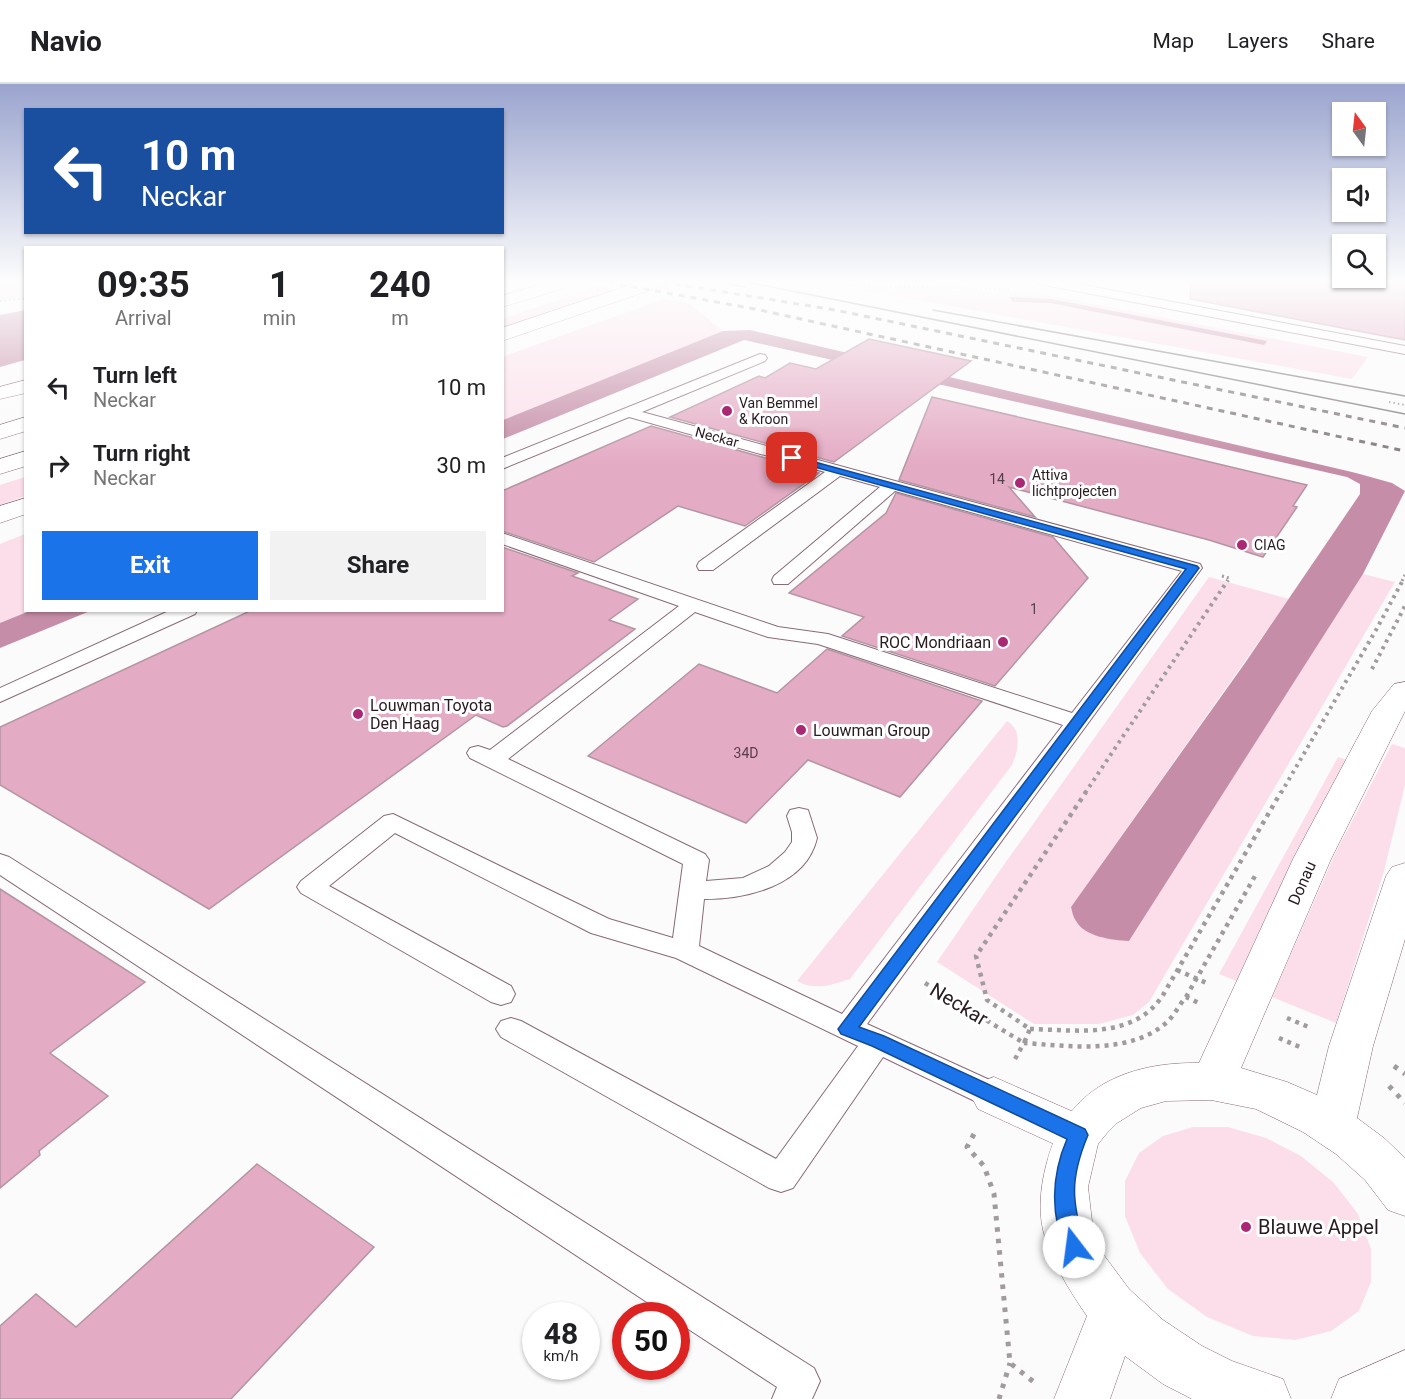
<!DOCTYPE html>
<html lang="en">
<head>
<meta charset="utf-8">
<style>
  :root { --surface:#fff; --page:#f2f2f2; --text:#202124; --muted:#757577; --line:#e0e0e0; --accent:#1a73e8 }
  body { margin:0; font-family:Roboto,sans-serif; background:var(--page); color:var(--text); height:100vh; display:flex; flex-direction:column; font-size:22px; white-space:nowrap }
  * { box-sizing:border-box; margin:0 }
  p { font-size:20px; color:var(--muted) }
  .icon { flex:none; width:33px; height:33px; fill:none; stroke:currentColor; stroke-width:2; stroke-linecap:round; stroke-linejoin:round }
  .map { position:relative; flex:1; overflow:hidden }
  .panel { position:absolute; left:24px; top:162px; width:480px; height:366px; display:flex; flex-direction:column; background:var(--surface); border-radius:0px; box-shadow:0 2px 4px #0004 }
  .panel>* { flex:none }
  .banner { position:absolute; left:24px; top:24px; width:480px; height:126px; border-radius:0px; box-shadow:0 2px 4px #0004; background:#1a4fa0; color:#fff; overflow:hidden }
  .needle { width:39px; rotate:345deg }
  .controls { position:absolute; left:1332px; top:18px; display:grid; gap:12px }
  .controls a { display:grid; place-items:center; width:54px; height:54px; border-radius:0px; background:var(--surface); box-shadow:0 2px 4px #0004; font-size:30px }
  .speed { position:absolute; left:522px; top:1218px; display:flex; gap:12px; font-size:30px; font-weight:700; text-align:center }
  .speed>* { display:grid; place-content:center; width:78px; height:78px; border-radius:50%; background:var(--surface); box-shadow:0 2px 4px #0004; line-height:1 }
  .speed small { font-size:15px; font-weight:400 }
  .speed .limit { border:9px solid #d22; background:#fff; color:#111 }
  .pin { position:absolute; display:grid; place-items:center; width:51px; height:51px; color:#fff; margin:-26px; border-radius:12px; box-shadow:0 3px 9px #0006 }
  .me { position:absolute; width:66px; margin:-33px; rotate:345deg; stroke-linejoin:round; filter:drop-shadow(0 0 4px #0008) }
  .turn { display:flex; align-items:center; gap:21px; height:126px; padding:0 18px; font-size:27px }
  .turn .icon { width:78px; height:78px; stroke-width:2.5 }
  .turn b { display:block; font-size:42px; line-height:51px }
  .eta { display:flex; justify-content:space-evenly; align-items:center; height:102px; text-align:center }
  .eta b { font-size:36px; font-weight:700; line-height:42px }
  .cta { display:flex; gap:12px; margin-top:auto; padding:12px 18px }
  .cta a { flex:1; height:69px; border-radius:0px; background:var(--accent); color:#fff; font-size:24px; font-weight:700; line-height:69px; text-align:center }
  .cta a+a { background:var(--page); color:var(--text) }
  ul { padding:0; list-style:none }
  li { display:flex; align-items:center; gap:18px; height:78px; padding:0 18px }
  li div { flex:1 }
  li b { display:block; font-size:22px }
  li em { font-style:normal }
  header { display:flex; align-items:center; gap:36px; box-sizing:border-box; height:84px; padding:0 30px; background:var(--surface); border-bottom:2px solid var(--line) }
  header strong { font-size:28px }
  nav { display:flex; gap:33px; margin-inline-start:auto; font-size:21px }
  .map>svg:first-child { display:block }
</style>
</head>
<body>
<header>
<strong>Navio</strong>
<nav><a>Map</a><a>Layers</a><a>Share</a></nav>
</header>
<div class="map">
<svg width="1405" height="1315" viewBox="0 0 1405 1315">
  <rect width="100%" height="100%" fill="#fbfbfb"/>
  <!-- green -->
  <path fill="#fcdeea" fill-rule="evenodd" d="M0,196h25v16l-25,4z
    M844,196h118l50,3 1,2z
    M600,202l16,4 -113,39 -1,-10z
    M857,205l174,3 337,65 -16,22zM1010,213l42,2 215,43 -217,-39 -38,-1z
    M664,215l24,4 35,28 -220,89 -1,-63z
    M25,393v19l-25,9v-20z
    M25,450l1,76 6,1 -32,12v-79z
    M1363,490l32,8 -246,420 -16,13 -34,9h-65l-97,-62 59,-86 213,-299 80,22 -218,308c10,31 30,27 58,34z
    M1007,637c16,9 11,31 5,44l-162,214c-19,6 -34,12 -53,2z
    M1392,660l13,4v37l-21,86 -48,152 -64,-26 63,-143z
    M1338,673l10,3 -109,222 -20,-8z
    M1193,1043h35l38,11 35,18 33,27 24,31 13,35v33l-12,29 -28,20 -36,9 -42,-4 -46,-19 -39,-28 -28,-36 -15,-37v-35l14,-28 24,-17z"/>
  <!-- water -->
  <path fill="#c58da7" d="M1010,213l42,2 215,42 -3,4 -214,-42 -38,-1z
    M25,226v50l-25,7v-52z
    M750,246l606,143 36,10 13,8 -42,83 -234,367c-17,-1 -44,-4 -53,-20 -3,-4 -4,-10 -5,-14l174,-244 115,-169v-10l-13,-7 -603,-137 -241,99v-19l220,-89z
    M32,526h58v1l-90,37v-25z"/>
  <!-- building -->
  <path fill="#e4abc4" stroke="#b594a2" stroke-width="1.5" d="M1191,196h214v60l-215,-41z
    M869,255l102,22 -137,101 -164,-45 89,-41 6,2 25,-15 26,6z
    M932,313l186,43 189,45 -14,21 4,1 -34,50 -54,-17 -200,-53 26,30 -136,-37z
    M651,342l168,47 -74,53 -67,-20 -84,56 -92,-31v-40z
    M896,409l157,44 35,41 -93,108 -153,-50 22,-19 -75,-24 97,-80z
    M502,463l76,26 -6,3 66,23 -29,21 26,9 -128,97 -4,1 -27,-12 -267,194 -209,-124v-58l252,-117h250z
    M827,565l155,52 -82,96 -92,-37 -62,63 -158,-67 111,-92 78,29z
    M0,805l145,93 -95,71 58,43 -69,55 1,4 -40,33z
    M257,1080l117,83 -143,152h-231v-73l36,-32 40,33z"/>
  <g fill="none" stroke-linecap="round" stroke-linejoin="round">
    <!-- service casing -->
    <g stroke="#896a78" stroke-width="2">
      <path id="service" d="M1033,196h24l348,66v8l-366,-70z
        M760,270l5,1 2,3 -2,3 -123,51 558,152 2,4 -335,456 138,63 4,9 -4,9 -11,4 -11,-4 -100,-48 -90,131 -12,4 -12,-4 -268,-151 -5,-8 5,-8 10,-3 10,3 255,138 82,-113 -182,-88 -85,-25 -196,-100 -66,53 182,100 4,8 -4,8 -10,3 -10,-3 -190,-109 -4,-6 4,-6 83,-65 9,-2 216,105 64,19 10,-74 -213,-106 -3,-5 3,-5 8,-2 12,4 189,-144 -177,-62v-11l276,94 50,7 244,79 110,-142 -287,-80 -107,93h-14l-2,-4 2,-4 106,-89 -40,-11 -127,94h-14l-2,-4 2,-4 126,-90 -196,-55 -127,52v-11zM695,528l73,25 50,7 245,81 -221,289 -143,-68 5,-47c42,0 102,-13 113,-61l-9,-28 -9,-2 -9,2 -3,6 5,16v10l-7,10 -16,14 -26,12 -37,3 3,-21 -4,-6 -197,-95z
        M171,526h26l-2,4 -195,88v-14z
        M0,770l9,3 805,511 6,13 -8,18h-40l5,-12 -101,-66v-5h-8l-668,-441z"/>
    </g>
    <!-- minor casing -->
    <g stroke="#896a78" stroke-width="1">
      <path id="minor" d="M994,993l100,44 7,14 -7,14 -16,6 -100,-46 -7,-13 7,-13z"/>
    </g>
    <!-- secondary casing -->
    <g stroke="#896a78" stroke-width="1">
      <path id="secondary" d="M1405,598v29l-74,148 -90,209 46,14 30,13 12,-49 57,-170 6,-9 13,-4v76l-32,107 -16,72 27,20 21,20v58l-17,-6 -23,-30 -29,-26 -33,-22 -47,-23 -45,-9 -45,1 -25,7 -24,15 -10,10 -9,11 -10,43 5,43 10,24 26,35 34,31 39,26 30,15 51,18 8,20h-99l-29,-15 -38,-28 -15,43h-56l33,-83c-18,-26 -36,-55 -44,-86 -5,-23 -2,-46 4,-68 19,-74 80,-100 152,-99l94,-204 79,-148 22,-27z
        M1405,1266v49h-74l8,-20z"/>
    </g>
    <!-- motorway casing -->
    <g stroke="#896a78" stroke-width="1">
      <path id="motorway" d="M554,196h27l-3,4 -76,23v-11z
        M645,196h26l-3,4 -166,57v-13z
        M26,296v13l-26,6v-12z
        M26,333v14l-26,8v-14z
        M26,367v15l-26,8v-15z
        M26,414v16l-26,9v-17z"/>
    </g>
    <!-- path-far4 -->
    <path stroke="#a19b9e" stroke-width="2" stroke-dasharray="1.5 3" stroke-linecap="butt" d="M819,196l36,6 157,3
      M0,217l26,-3
      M1389,318l16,3"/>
    <!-- path-far3 -->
    <path stroke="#a19b9e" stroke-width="3" stroke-dasharray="2 3" stroke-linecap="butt" d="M1222,492l7,2 -2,3
      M1402,497l3,-6"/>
    <!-- path-far2 -->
    <path stroke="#a19b9e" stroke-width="4" stroke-dasharray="3 4.5" stroke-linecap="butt" d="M1372,585l33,-63
      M1085,709l143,-213
      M1281,709l95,-163 27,-50"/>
    <!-- path-far1 -->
    <path stroke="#a19b9e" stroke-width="4.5" stroke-dasharray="4 5" stroke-linecap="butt" d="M1177,886l32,14
      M925,899l99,60 6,-14 -43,-29 -11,-44 110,-164
      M1186,913l69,-121
      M1287,934l24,10
      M1030,945c46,1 104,11 133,-34l118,-203
      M1279,954l23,10
      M1015,975l9,-16c45,3 105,12 142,-20 8,-7 13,-18 20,-26l15,7"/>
    <!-- path -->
    <path stroke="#a19b9e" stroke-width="5" stroke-dasharray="4.5 7" stroke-linecap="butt" d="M1394,982l11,8
      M1389,1002l16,17
      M974,1050l-7,13 17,19 10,28 16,169 25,20
      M999,1315l11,-36"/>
    <!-- service -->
    <use href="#service" fill="#fff" fill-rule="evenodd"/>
    <!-- minor -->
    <use href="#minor" fill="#fff" fill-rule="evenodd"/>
    <!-- secondary -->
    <use href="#secondary" fill="#fff" fill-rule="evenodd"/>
    <!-- motorway -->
    <use href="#motorway" fill="#fff" fill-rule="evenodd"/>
    <!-- tram -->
    <path stroke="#80787c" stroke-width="1.5" d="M711,196l34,7
      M737,196l668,134
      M933,226l472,86"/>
    <!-- rail -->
    <path stroke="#80787c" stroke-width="3" stroke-dasharray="6 6" stroke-linecap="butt" d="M596,196l159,29 650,142
      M651,196l184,30 570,118"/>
  </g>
  <!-- sky -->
  <linearGradient id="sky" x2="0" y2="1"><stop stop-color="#9aa4ce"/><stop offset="0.52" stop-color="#fdfdfd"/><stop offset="1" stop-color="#fdfdfd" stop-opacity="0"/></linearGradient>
  <rect width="1405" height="380" fill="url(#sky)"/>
  <!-- route -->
  <path fill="#1a73e8" stroke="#114b97" stroke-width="1.5" d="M789,371l408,111 2,2 -340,459 25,9 201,93 3,6c-19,45 -16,67 -3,112l-3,7 -8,3 -7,-3c-17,-38 -16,-78 0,-115l-195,-93 -31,-12 -3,-5 348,-460 -397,-109z"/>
  <!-- markers -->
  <g fill="#aa2873" stroke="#fff" stroke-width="2">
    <circle cx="727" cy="327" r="6"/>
    <circle cx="1020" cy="399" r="6"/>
    <circle cx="1242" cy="461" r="6"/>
    <circle cx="1003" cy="558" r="6"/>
    <circle cx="358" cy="630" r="6"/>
    <circle cx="801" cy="646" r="6"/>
    <circle cx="1246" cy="1143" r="6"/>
  </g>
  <g text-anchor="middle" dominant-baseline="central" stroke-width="6" stroke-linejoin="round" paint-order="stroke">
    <!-- far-poi labels -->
    <g font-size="14" fill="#281b21" stroke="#fff" text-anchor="start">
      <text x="739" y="319">Van Bemmel<tspan x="739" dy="16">&amp; Kroon</tspan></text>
      <text x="1032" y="391">Attiva<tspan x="1032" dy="16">lichtprojecten</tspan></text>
      <text x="1254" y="461">CIAG</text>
    </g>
    <!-- far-street labels -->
    <g font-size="14" fill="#281b21" stroke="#fff">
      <text transform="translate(717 353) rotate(15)">Neckar</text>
    </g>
    <!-- number labels -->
    <g font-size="14" fill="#573f4a">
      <text x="997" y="395">14</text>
      <text x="1034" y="525">1</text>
      <text x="746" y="669">34D</text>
    </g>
    <!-- poi labels -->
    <g font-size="16" fill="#281b21" stroke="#fff" text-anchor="start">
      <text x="991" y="558" text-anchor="end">ROC Mondriaan</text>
      <text x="370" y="621">Louwman Toyota<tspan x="370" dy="18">Den Haag</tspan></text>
      <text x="813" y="646">Louwman Group</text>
    </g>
    <!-- street labels -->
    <g font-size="16" fill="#281b21" stroke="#fff">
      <text transform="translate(1302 799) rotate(-66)">Donau</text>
    </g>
    <!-- near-street labels -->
    <g font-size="20" fill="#281b21" stroke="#fff">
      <text transform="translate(959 920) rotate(31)">Neckar</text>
    </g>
    <!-- near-poi labels -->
    <g font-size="20" fill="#281b21" stroke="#fff" text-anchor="start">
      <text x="1258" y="1143">Blauwe Appel</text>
    </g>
  </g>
</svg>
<div class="controls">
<a><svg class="needle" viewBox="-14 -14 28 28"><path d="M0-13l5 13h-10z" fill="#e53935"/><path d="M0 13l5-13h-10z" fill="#757577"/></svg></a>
<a><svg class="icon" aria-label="sound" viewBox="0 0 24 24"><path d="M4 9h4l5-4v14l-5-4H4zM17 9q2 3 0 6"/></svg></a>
<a><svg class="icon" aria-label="search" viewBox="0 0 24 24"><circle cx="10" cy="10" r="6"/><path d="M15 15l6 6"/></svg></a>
</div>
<div class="speed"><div>48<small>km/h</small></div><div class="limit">50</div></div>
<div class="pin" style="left:792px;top:374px;background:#d93025"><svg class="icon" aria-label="arrive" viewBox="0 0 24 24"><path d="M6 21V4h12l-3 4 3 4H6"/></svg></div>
<svg class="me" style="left:1074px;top:1163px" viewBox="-20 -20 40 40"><circle r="19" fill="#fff"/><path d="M0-13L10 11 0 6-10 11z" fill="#1a73e8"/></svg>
<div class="banner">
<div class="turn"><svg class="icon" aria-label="left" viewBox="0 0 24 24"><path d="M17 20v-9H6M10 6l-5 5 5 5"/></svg><div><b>10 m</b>Neckar</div></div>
</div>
<section class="panel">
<div class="eta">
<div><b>09:35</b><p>Arrival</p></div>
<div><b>1</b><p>min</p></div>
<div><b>240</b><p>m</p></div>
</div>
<ul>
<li><svg class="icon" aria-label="left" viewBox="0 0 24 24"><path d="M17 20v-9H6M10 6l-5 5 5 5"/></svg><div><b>Turn left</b><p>Neckar</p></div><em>10 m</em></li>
<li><svg class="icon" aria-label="right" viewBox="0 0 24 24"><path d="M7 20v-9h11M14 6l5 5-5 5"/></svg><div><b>Turn right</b><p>Neckar</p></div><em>30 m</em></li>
</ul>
<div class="cta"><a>Exit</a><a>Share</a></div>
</section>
</div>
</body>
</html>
